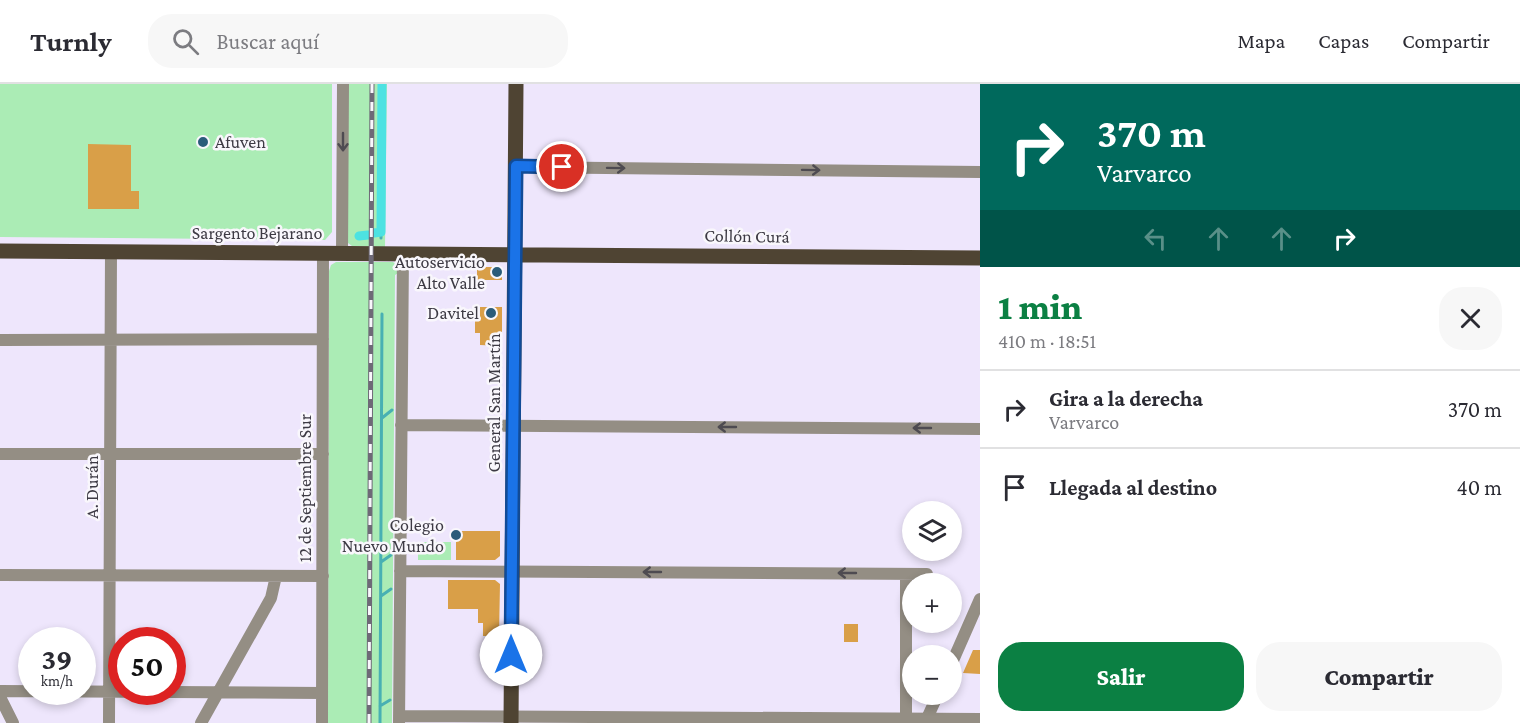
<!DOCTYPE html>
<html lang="es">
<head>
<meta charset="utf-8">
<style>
  :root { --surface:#fff; --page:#f7f7f7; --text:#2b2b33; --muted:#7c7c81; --line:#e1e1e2; --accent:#0b8043 }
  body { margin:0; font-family:"Crimson Pro",serif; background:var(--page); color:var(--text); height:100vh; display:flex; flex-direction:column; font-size:22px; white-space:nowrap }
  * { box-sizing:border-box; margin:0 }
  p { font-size:20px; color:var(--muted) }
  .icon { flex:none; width:33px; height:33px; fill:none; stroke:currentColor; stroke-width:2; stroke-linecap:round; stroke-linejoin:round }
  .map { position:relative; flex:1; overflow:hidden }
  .drawer { display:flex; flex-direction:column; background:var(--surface); width:540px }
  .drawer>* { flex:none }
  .banner { background:#00695c; color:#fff; overflow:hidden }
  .fabs { position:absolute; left:902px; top:417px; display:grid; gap:12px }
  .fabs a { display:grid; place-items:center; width:60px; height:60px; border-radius:50%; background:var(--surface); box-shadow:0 3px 9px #0003; font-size:30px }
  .speed { position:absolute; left:18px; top:543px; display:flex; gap:12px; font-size:30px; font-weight:700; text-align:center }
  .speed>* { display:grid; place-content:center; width:78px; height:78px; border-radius:50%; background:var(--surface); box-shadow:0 3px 9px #0003; line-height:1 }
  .speed small { font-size:15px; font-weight:400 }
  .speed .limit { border:9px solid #d22; background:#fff; color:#111 }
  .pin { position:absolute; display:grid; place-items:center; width:51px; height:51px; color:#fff; margin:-26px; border:3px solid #fff; border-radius:50%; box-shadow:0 2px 6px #0007 }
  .me { position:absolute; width:66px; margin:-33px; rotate:0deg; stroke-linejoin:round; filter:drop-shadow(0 0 4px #0008) }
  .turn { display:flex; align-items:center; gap:21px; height:126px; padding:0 18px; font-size:27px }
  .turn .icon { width:78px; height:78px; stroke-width:2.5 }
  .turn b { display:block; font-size:42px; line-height:51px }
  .lanes { display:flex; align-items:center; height:57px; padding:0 18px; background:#0003; justify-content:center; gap:30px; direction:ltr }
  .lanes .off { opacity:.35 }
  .round { display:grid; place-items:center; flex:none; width:63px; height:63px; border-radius:24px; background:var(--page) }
  .overview { display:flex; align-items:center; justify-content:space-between; height:102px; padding:0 18px }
  h1 { font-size:36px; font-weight:800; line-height:45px; color:var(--accent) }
  .cta { display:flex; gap:12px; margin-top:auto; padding:12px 18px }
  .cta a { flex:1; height:69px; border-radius:24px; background:var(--accent); color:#fff; font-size:24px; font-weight:800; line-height:69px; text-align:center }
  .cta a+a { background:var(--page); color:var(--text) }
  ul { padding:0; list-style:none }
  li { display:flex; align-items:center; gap:18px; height:78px; padding:0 18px; border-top:2px solid var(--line) }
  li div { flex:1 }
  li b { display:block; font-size:22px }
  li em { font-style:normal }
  header { display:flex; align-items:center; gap:36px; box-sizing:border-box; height:84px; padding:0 30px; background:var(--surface); border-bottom:2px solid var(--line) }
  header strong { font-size:28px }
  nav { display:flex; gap:33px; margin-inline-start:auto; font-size:21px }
  .search { width:420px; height:54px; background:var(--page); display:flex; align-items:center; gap:15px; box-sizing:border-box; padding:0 21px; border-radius:24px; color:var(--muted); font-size:22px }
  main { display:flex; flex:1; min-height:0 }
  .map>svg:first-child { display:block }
</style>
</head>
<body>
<header>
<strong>Turnly</strong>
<div class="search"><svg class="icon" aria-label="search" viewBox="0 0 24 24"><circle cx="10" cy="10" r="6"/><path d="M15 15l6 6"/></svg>Buscar aquí</div>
<nav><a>Mapa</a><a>Capas</a><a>Compartir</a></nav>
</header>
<main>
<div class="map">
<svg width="980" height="639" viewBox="0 0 980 639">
  <rect width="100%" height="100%" fill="#eee6fc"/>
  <!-- green -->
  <path fill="#abecb5" d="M0,0h332v148l-7,8 -325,-3z
    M348,0h39l-2,163 -33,-1 -4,-3z
    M336,178h57l4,3 3,7 -5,3 -3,448h-64l1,-452 2,-6z
    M418,458h33v18h-33z"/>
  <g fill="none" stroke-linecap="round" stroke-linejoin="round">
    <!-- stream -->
    <path stroke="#48b0b3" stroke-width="3" d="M381,154v-6
      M382,334l10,-8
      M381,478l10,-7
      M381,512l10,-7
      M380,622l10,-6
      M380,639l2,-409"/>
    <!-- canal -->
    <path stroke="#4de2e2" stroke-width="9" d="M374,149l7,-1 1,-148
      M359,152l9,-1"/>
  </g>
  <!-- building -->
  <path fill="#d99f48" d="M88,60l43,1v46h8v18h-51z
    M477,183h20l5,6v7h-25z
    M480,223h22v39l-22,-1v-12h-5v-13h5z
    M456,447h44v25l-5,4h-39z
    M448,496h47l5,4 -1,52h-16v-13h-5v-14h-30z
    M844,540h14v18h-14z
    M973,566h7v24l-17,-1z"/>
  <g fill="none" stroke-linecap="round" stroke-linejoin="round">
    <!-- minor -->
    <path stroke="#948e84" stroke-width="12" d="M516,83l464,5
      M342,169l1,-169
      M0,256l323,-1
      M401,341l579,4
      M0,370h323
      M400,487l527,3
      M0,491l323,1
      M951,581l29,-66
      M0,607l322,2
      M0,613l13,26
      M399,632l581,3
      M906,635v-145
      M109,639l2,-471
      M201,639l70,-125 5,-22
      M322,639l1,-470
      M399,639l4,-470
      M925,639l13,-29"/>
    <!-- major -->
    <path stroke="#4f4433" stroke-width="15" d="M0,167l980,7
      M511,639l5,-639"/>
    <!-- rail casing -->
    <g stroke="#6e6977" stroke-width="5">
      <path id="rail" d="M369,639l3,-639"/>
    </g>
    <!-- rail -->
    <use href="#rail" stroke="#f9f7fc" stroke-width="3" stroke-dasharray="9" stroke-linecap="butt"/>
  </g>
  <!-- one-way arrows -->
  <defs><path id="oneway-shaft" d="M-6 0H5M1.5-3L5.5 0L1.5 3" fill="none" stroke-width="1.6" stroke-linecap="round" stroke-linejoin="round" transform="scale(1.5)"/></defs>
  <g stroke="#4e4b51">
    <use href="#oneway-shaft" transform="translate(343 58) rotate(90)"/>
    <use href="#oneway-shaft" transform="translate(616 84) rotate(1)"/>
    <use href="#oneway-shaft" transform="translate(811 86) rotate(1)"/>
    <use href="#oneway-shaft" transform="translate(727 343) rotate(-180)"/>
    <use href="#oneway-shaft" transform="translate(922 344) rotate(-180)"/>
    <use href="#oneway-shaft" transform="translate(652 488) rotate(-180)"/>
    <use href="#oneway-shaft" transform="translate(847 489) rotate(-180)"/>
  </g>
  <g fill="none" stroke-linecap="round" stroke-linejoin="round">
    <!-- route casing -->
    <g stroke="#114b97" stroke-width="15">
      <path id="route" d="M511,571l5,-489 46,1"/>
    </g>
    <!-- route -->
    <use href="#route" stroke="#1a73e8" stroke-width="10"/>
  </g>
  <!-- markers -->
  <g fill="#2b5c7a" stroke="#f9f7fc" stroke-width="2">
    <circle cx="203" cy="58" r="6"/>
    <circle cx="497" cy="188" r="6"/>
    <circle cx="491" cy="229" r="6"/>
    <circle cx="456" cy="451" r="6"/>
  </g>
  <g text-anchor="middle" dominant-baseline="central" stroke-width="5" stroke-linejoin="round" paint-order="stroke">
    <!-- poi labels -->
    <g font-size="18" fill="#3d3a44" stroke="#f9f7fc" text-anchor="end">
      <text x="215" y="58" text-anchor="start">Afuven</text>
      <text x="485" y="178">Autoservicio<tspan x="485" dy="21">Alto Valle</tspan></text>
      <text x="479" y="229">Davitel</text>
      <text x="444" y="441">Colegio<tspan x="444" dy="21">Nuevo Mundo</tspan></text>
    </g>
    <!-- street labels -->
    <g font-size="18" fill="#3d3a44" stroke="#f9f7fc">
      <text x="257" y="149">Sargento Bejarano</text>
      <text transform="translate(747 152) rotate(1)">Collón Curá</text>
      <text transform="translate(494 319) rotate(-90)">General San Martín</text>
      <text transform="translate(92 403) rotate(-90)">A. Durán</text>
      <text transform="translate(305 404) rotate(-90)">12 de Septiembre Sur</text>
    </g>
  </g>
</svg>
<div class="fabs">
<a><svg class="icon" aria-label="layers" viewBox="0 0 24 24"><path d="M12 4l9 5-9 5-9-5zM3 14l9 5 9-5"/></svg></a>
<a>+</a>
<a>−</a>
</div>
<div class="speed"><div>39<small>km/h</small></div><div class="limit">50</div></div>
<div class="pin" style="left:562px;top:83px;background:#d93025"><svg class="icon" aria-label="arrive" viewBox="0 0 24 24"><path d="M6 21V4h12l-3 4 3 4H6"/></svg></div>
<svg class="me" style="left:511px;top:571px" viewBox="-20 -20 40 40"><circle r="19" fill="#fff"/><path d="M0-13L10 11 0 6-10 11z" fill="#1a73e8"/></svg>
</div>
<section class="drawer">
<div class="banner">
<div class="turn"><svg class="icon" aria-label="right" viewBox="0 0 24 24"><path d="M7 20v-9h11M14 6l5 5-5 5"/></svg><div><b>370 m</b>Varvarco</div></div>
<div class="lanes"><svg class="icon off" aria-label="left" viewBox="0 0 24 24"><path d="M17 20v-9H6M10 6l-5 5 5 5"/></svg><svg class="icon off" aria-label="ahead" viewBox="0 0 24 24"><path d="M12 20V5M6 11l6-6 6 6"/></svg><svg class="icon off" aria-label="ahead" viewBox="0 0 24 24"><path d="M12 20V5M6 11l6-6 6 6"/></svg><svg class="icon" aria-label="right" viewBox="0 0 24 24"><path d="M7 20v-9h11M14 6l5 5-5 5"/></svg></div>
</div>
<div class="overview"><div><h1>1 min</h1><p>410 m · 18:51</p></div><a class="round"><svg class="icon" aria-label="close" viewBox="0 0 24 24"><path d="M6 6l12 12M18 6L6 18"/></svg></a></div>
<ul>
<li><svg class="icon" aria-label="right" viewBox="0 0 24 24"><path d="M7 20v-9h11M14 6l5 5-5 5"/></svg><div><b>Gira a la derecha</b><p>Varvarco</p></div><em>370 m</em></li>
<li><svg class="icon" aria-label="arrive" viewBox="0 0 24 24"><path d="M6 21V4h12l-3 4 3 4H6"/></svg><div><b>Llegada al destino</b></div><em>40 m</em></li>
</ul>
<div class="cta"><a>Salir</a><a>Compartir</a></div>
</section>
</main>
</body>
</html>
